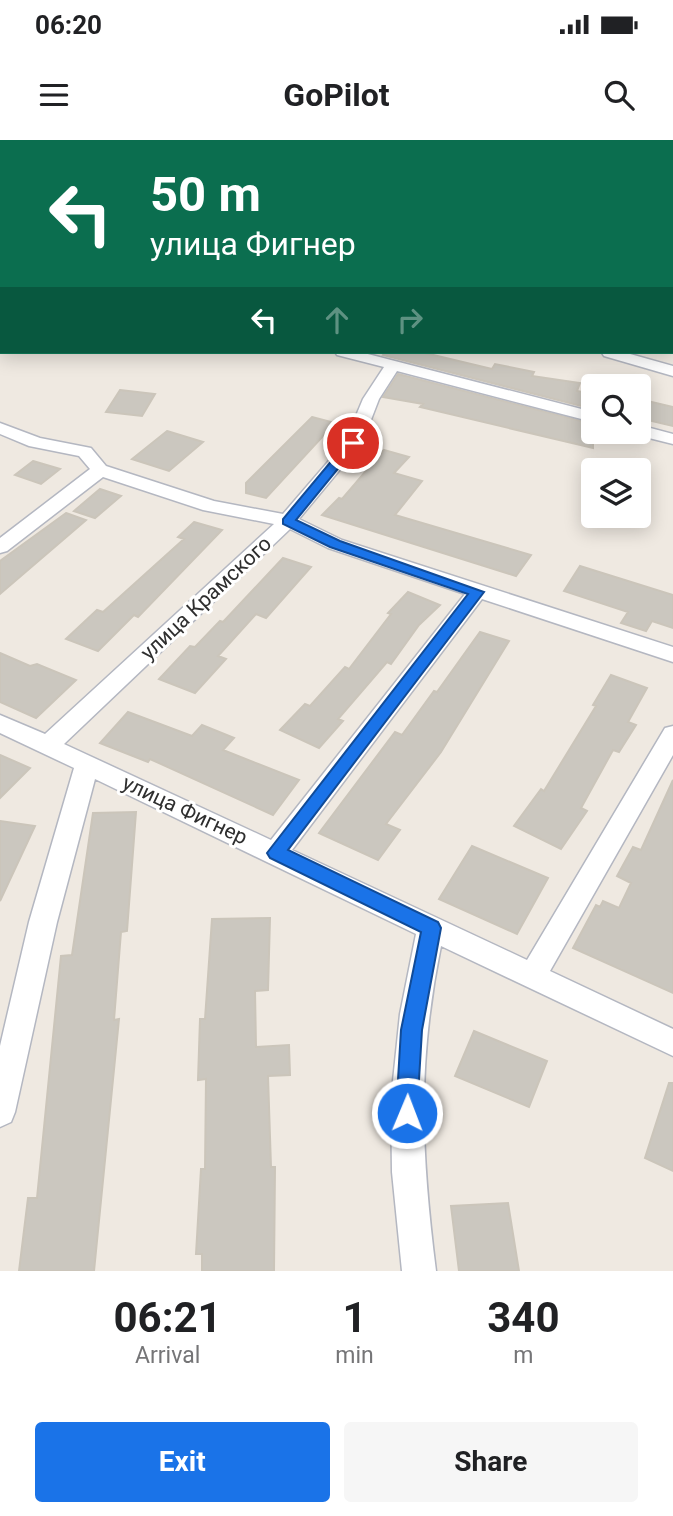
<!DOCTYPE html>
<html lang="en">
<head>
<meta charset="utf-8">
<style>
  :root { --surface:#fff; --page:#f6f6f6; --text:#202124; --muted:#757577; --accent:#1a73e8 }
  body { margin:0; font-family:Roboto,sans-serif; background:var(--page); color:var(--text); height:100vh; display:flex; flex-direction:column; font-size:26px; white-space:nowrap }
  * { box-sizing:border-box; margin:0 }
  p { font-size:23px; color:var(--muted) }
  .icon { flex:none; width:38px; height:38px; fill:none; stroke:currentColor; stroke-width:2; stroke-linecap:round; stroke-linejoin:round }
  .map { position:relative; height:1131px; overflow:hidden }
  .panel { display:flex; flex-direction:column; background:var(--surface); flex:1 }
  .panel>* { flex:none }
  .banner { position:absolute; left:0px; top:0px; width:674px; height:214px; box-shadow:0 4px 18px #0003; background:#0b6e4f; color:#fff; overflow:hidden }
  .tools { position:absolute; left:581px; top:234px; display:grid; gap:14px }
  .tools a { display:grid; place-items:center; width:70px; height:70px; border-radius:7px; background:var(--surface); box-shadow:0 4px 18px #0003; font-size:35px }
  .pin { position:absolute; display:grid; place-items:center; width:60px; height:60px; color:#fff; margin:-30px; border:4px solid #fff; border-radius:50%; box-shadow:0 2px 7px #0007 }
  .me { position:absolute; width:77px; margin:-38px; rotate:1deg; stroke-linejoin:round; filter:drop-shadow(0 0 5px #0008) }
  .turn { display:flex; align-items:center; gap:24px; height:147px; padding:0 35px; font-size:32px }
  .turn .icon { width:91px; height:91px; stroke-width:2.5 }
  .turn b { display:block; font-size:49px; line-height:60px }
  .lanes { display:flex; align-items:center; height:66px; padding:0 35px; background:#0003; justify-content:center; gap:35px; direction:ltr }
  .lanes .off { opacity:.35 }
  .eta { display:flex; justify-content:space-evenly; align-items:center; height:119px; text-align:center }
  .eta b { font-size:42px; font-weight:700; line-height:49px }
  .cta { display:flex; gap:14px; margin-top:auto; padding:14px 35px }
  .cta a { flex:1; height:80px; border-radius:7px; background:var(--accent); color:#fff; font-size:28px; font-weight:700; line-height:80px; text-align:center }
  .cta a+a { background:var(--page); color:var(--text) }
  .status { display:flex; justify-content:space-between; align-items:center; height:49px; padding:0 35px; background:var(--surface); direction:ltr }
  .status svg { height:19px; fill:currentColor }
  header { display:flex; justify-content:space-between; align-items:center; height:91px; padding:0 35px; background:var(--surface); font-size:32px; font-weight:700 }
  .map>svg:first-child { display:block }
</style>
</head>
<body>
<div class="status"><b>06:20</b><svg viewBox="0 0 49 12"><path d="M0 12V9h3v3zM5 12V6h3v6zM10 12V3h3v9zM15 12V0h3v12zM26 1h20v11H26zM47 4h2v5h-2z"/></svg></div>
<header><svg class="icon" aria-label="menu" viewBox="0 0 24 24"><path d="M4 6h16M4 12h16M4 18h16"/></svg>GoPilot<svg class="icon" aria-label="search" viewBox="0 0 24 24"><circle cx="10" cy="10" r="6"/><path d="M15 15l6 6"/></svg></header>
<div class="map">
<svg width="673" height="1131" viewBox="0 0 673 1131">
  <rect width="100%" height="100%" fill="#efe9e1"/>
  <!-- building -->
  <path fill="#cbc7bf" stroke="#cbc5ba" stroke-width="2" d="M386,212h35l71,17 3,-5 39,8 -2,4 48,7 -3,8 16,3v15l-210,-54z
    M398,234l195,50v24l-173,-41 3,-3 -40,-7z
    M120,250l35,4 -13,22 -36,-4z
    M639,259l34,8v19l-34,-8z
    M312,277l23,6 -69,75 -20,-5v-10z
    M167,291l36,11 -34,29 -37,-12z
    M384,310l25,7 -15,16 28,8 -27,34 136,40 -15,21 -194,-61 17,-17 3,1z
    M33,321l27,8 -19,15 -26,-9z
    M100,349l21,7 -26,22 -21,-7z
    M66,373l20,7 -86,74v-33z
    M194,382l28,8 -84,87 -4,-2 -36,36 -32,-12 31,-29 6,2 81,-73 -6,-2z
    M283,418l28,9 -45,51 -10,-4 -38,42 8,3 -31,34 -36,-14 31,-33 5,1 25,-26 3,1z
    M580,426l93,29v33l-21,-7 -6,10 -25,-8 7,-11 -64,-21z
    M408,452l32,13 -21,20 -28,39 -4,-2 -49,57 5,2 -24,27 -39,-18 25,-26 5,2 35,-39 4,2 42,-55 -3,-1z
    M480,492l29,9 -68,111 -55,72 14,6 -22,30 -59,-27 76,-101 7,3 32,-44 3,1z
    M0,513l30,13 7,-2 39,16 -40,38 -36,-16z
    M611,535l36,13 -19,34 8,3 -17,27 -6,-2 -32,58 6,3 -26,38 -47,-23 27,-37 3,2 52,-85 -3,-1z
    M128,572l64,24 10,-11 32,13 -11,12 76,30 -26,35 -123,-56 -2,3 -48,-19z
    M0,615l30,13 -30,30z
    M673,640v213l-100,-45 23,-43 4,2 3,-6 16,7 12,-25 -14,-7 16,-29 8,3z
    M136,672l-9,119 -6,1 -7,88 5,-1 -25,252h-75l9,-73h9l24,-242 11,-1 21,-142z
    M0,681l35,5 -35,75z
    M472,706l76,32 -31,56 -78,-35z
    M270,778l-2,72 -13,1 1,56 33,-2 1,30 -22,1 3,91h4l-1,104h-72v-17h-6l5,-85h4l1,-90 -8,1 2,-61h5l7,-100z
    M474,891l73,30 -18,46 -74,-31z
    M669,943h4v88l-28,-13z
    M508,1063l11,68h-60l-8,-65z"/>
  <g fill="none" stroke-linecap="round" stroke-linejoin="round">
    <!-- minor casing -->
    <g stroke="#b4b7c1" stroke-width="3">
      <path id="minor" d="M286,0h12l-13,2z
        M627,0h12l1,2h-12z
        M0,55h2v8h-2z
        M0,138h2v8h-2z
        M672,160h1v8h-1z
        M335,212h25l233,60v10l-196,-51 -18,28 -17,44 -63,76 43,21 331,107v15l-191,-63 -190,251 235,110 138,-232 8,-2v29l-123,216 123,58v27l-232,-110c-24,118 -20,206 -5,325h-34l-10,-99 -1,-72 9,-86 16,-80 -321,-155 -38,143 -42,190 -4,10 -11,5v-81l29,-124 45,-154 -74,-35v-18l45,19 229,-210 -71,-14 -100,-33 -96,74 -7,2v-15l90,-69 -11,-13 -50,-10 -29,-12v-11l40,15 51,10 15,18 108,35 69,13 62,-72 18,-43 21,-32 -47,-12zM290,389l38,19 137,46 -194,246 -207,-96z
        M623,212l50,14v10l-69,-20 -2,-3z
        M639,285l34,9v10l-40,-10 6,-2z"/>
    </g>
    <!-- minor -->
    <use href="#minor" fill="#fff" fill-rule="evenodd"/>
  </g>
  <!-- route -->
  <path fill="#1a73e8" stroke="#114b97" stroke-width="2" d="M349,300l10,3 -63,77 44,21 144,51 -196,258 150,72 3,6 -19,102 -5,83 -3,7 -7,3 -8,-3 -3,-7 5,-83 20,-98 -151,-74 -3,-5 201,-259 -138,-47 -47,-23v-5z"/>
  <g text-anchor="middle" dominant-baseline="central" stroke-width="6" stroke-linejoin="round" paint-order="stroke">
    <!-- street labels -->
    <g font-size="21" fill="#2e2e2e" stroke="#fff">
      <text transform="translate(206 458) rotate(-43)">улица Крамского</text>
      <text transform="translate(185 670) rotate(25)">улица Фигнер</text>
    </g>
  </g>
</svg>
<div class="tools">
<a><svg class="icon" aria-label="search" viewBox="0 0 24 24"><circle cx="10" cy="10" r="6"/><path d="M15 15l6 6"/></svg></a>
<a><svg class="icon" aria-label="layers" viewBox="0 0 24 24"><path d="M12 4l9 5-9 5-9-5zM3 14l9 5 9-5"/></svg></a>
</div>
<div class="pin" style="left:353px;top:303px;background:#d93025"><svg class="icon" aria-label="arrive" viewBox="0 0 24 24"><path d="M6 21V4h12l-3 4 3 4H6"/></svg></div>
<svg class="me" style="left:407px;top:973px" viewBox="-20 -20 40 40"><circle r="17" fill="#1a73e8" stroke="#fff" stroke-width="3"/><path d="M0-11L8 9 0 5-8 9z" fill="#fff"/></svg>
<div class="banner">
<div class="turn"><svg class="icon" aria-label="left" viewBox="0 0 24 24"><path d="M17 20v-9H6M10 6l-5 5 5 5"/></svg><div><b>50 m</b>улица Фигнер</div></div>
<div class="lanes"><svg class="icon" aria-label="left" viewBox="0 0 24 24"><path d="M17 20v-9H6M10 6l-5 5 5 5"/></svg><svg class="icon off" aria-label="ahead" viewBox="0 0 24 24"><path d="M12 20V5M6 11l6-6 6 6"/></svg><svg class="icon off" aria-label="right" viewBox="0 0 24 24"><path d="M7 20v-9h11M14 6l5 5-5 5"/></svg></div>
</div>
</div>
<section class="panel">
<div class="eta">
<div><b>06:21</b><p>Arrival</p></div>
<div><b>1</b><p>min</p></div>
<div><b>340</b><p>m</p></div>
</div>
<div class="cta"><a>Exit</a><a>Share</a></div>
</section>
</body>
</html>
